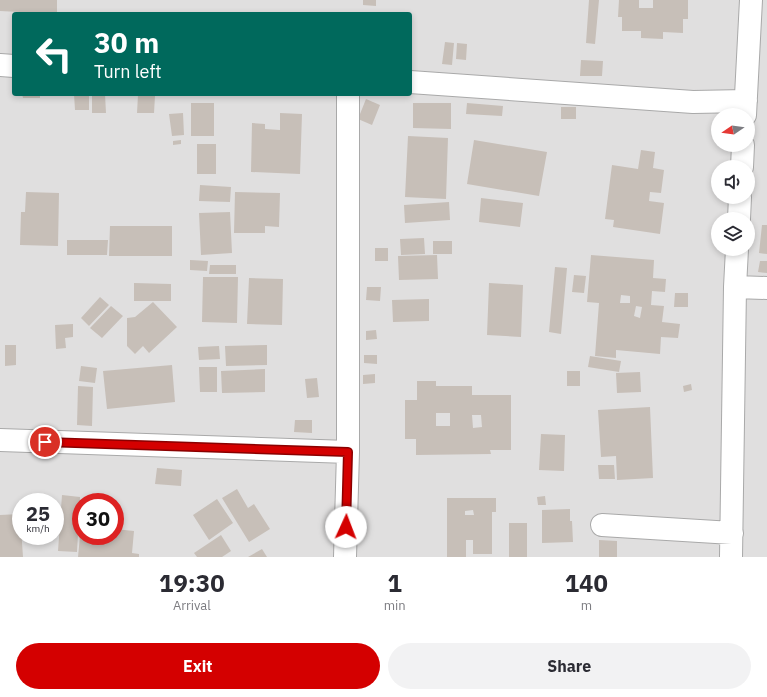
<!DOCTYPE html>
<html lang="en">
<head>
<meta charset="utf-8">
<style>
  :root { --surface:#fff; --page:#f2f2f3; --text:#2b2b33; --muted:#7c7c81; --accent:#d40000 }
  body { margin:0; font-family:"IBM Plex Sans",sans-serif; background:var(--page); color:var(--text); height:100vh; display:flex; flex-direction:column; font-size:15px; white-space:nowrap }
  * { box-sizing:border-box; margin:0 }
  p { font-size:13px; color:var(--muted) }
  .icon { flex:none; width:22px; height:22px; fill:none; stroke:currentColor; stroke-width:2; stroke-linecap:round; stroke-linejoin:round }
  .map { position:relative; height:557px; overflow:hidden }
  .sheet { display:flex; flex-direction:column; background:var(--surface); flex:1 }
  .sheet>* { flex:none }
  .top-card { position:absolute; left:12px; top:12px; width:400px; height:84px; border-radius:4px; box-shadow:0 2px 6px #0003; background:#00695c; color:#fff; overflow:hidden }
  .needle { width:26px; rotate:257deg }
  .controls { position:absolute; left:711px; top:108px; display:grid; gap:8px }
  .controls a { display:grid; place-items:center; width:44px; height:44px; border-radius:50%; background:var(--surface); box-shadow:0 2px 6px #0003; font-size:20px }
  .speed { position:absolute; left:12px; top:493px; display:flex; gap:8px; font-size:20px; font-weight:700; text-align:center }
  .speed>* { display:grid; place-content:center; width:52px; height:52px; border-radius:50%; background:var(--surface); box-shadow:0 2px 6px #0003; line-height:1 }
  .speed small { font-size:10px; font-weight:400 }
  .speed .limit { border:6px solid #d22; background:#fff; color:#111 }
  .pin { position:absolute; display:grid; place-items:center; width:34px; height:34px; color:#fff; margin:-17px; border:2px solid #fff; border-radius:50%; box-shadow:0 1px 4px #0007 }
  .me { position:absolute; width:44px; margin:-22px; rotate:2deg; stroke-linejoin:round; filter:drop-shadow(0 0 3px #0008) }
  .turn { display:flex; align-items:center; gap:14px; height:84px; padding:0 16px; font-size:18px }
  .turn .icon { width:52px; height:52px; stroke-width:2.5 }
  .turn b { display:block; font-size:28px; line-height:34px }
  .eta { display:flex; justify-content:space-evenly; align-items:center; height:68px; text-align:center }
  .eta b { font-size:24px; font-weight:700; line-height:28px }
  .button { display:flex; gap:8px; margin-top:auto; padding:8px 16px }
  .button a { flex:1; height:46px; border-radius:24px; background:var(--accent); color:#fff; font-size:16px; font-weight:700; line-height:46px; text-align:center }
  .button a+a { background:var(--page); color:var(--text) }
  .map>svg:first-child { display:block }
</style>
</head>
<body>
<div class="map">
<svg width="767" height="557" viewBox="0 0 767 557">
  <rect width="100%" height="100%" fill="#f2efe9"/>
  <!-- residential -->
  <path fill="#e0dfdf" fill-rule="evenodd" d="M0,0h767v557h-767zM14,14h396v80h-396zM718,115h30v30h-30zM718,167h30v30h-30zM718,219h30v30h-30zM21,502h34v34h-34zM81,502h34v34h-34z"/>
  <!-- building -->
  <path fill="#c7bfb8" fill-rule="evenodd" d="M0,0h57v14l-57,-3z
    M363,0h13v6l-13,-1z
    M589,0h10l-4,44 -9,-1z
    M619,0h20v8h14v-8h35v19h-5v14l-20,-1v7l-22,-1v-7h-19v-14h-4z
    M445,42l9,1 -2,22 -10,-1z
    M457,43l10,1 -1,16 -10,-1z
    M581,60l22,1 -1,15h-22z
    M22,94h18v4h-17z
    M74,94h15v16h-14z
    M92,94h13l1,19h-14z
    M138,95l17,1 -1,17h-17z
    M366,99l14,6 -8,20 -14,-6z
    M191,103h23v33h-23z
    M413,103h38v26l-38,-1z
    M467,103l36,3 -1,10 -36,-2z
    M561,107h15v12h-15z
    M183,113l1,22 -12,1 -3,-22z
    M280,113l22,1 -2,60 -49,-2 1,-49 13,1v5l15,1z
    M408,136l40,2 -2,61 -41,-2z
    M181,140v4l-8,1v-4z
    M474,140l73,12 -8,44 -72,-12z
    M197,144h19v30h-19z
    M641,150l14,2 -2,16 11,2 -3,23 -11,-1 -1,9 15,2 -4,31 -47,-7 1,-7 -9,-1 7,-54 26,4z
    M200,185l31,2 -1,15 -31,-1z
    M26,192l33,1 -1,53 -38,-1 1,-33h4z
    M235,192l45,1 -1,34 -14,-1v7h-31z
    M481,198l42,5 -3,24 -41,-5z
    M449,202l1,18 -45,3 -1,-18z
    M230,212l2,41 -31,2 -2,-42z
    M762,225h5v29l-8,-1z
    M110,226h62v30h-63z
    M424,238l1,16 -24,1 -1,-16z
    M67,240h41l-1,15h-40z
    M433,241h19v13h-19z
    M375,248h13v13h-13z
    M437,255l1,24 -39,1 -1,-24z
    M591,255l63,5 -1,18 13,1 -1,13 -13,-1 -1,14 13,1 -2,16 18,2 -2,14 -17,-1 -1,17 -44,-4v8l-21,-2 4,-53 -12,-1zM621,295l9,1v7h-10zM636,306l6,1 -2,11 -6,-2z
    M190,260l18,1 -1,10 -17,-1z
    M760,261h7v12l-9,-1z
    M210,265h26v9h-27z
    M555,267l12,1 -6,66 -12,-2z
    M574,275l12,1 -2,17 -12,-1z
    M203,277h35l-1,46 -35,-1z
    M249,278l34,1 -1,46 -35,-1z
    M134,283l37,1v17h-37z
    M489,283l34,2 -2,52 -34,-2z
    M367,287h14l-1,14 -14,-1z
    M675,293h13v14h-14z
    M100,297l9,8 -20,21 -8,-8z
    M429,299v22l-36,1 -1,-22z
    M153,302l24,25 -28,26 -6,-7 -8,8 -8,-8v-28l8,-1z
    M111,306l12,10 -21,22 -12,-10z
    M73,324v13l-8,1 1,10 -10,1 -1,-24z
    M376,330l1,9 -11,1v-9z
    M5,345h11v20l-11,1z
    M267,345v20l-41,1 -1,-20z
    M219,346l1,13 -21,1 -1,-13z
    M364,355h13v9l-13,-1z
    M590,356l31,5 -2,11 -31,-5z
    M172,365l3,37 -68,7 -4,-38z
    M81,366l16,2 -2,15 -16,-2z
    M199,367h18v25h-17z
    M265,369v23l-43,1 -1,-22z
    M567,371h13v15h-13z
    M640,372l1,20 -24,1 -1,-20z
    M375,374v9l-12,1v-9z
    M317,378l2,19 -12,1 -2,-19z
    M417,381h19v5h36v9h39v55h-21l1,4 -75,1v-16h-11v-39h12zM436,413h14v13h-14zM472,415h9l1,12 -9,1z
    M691,384l1,6 -8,2 -1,-6z
    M78,386l15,1 -1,39 -15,-1z
    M650,407l3,71 -36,2 -1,-24 -15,1 -3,-47z
    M295,420h17v13l-18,-1z
    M541,434l24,1 -1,36 -25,-1z
    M598,465h16l1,14h-16z
    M157,468l25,2 -1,16 -26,-2z
    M237,489l11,19 6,-4 16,25 -21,13 -27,-44z
    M62,495l18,2 -3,55 -19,-1z
    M545,496l1,9h-8l-1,-8z
    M447,498h49v14h-4v42h-19v-14h-7v17h-19zM473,510l1,5h-9v-4z
    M217,499l16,24 -24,17 -16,-25z
    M570,509v12h2l1,21 -31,1v-33z
    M20,514l3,43h-23v-42z
    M509,523h18v34h-18z
    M115,529l19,2 -2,22 7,1v3h-61l2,-21h35z
    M221,535l10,16 -9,6h-25l-3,-4z
    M599,540l18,1v16h-18z
    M262,549l5,8h-19z"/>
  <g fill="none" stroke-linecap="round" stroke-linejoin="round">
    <!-- street casing -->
    <g stroke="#a9a9a9" stroke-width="24">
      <path id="street" d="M0,65l14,1
        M410,82l283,20 53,-1
        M745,115l6,-115
        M742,167l1,-22
        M739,219l1,-22
        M735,287l32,1
        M0,440l348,12
        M602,525l130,8
        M345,557l3,-105v-358
        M731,557l4,-270 2,-38"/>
    </g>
    <!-- street -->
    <use href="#street" stroke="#fff" stroke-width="22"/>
  </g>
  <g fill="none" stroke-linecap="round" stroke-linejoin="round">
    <!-- route casing -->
    <g stroke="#8a0000" stroke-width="10">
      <path id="route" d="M45,442l303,10 -2,75"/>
    </g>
    <!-- route -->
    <use href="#route" stroke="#d40000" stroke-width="7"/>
  </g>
</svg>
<div class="controls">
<a><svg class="needle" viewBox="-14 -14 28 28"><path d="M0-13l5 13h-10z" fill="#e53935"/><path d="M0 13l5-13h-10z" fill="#7c7c81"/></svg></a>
<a><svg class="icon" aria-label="sound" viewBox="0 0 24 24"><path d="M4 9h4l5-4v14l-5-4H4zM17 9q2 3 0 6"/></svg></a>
<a><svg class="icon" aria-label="layers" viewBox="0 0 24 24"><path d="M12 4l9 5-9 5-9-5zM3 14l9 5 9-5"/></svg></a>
</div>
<div class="speed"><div>25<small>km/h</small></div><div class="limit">30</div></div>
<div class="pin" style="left:45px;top:442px;background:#d93025"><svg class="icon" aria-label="arrive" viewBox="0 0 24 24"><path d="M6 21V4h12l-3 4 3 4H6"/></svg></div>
<svg class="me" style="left:346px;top:527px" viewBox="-20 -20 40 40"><circle r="19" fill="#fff"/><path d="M0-13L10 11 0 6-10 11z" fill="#d40000"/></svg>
<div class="top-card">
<div class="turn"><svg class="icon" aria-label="left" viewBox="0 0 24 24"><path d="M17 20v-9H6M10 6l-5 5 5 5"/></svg><div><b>30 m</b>Turn left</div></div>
</div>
</div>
<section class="sheet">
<div class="eta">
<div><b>19:30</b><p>Arrival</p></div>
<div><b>1</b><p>min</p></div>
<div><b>140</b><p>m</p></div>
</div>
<div class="button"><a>Exit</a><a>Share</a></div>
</section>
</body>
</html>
